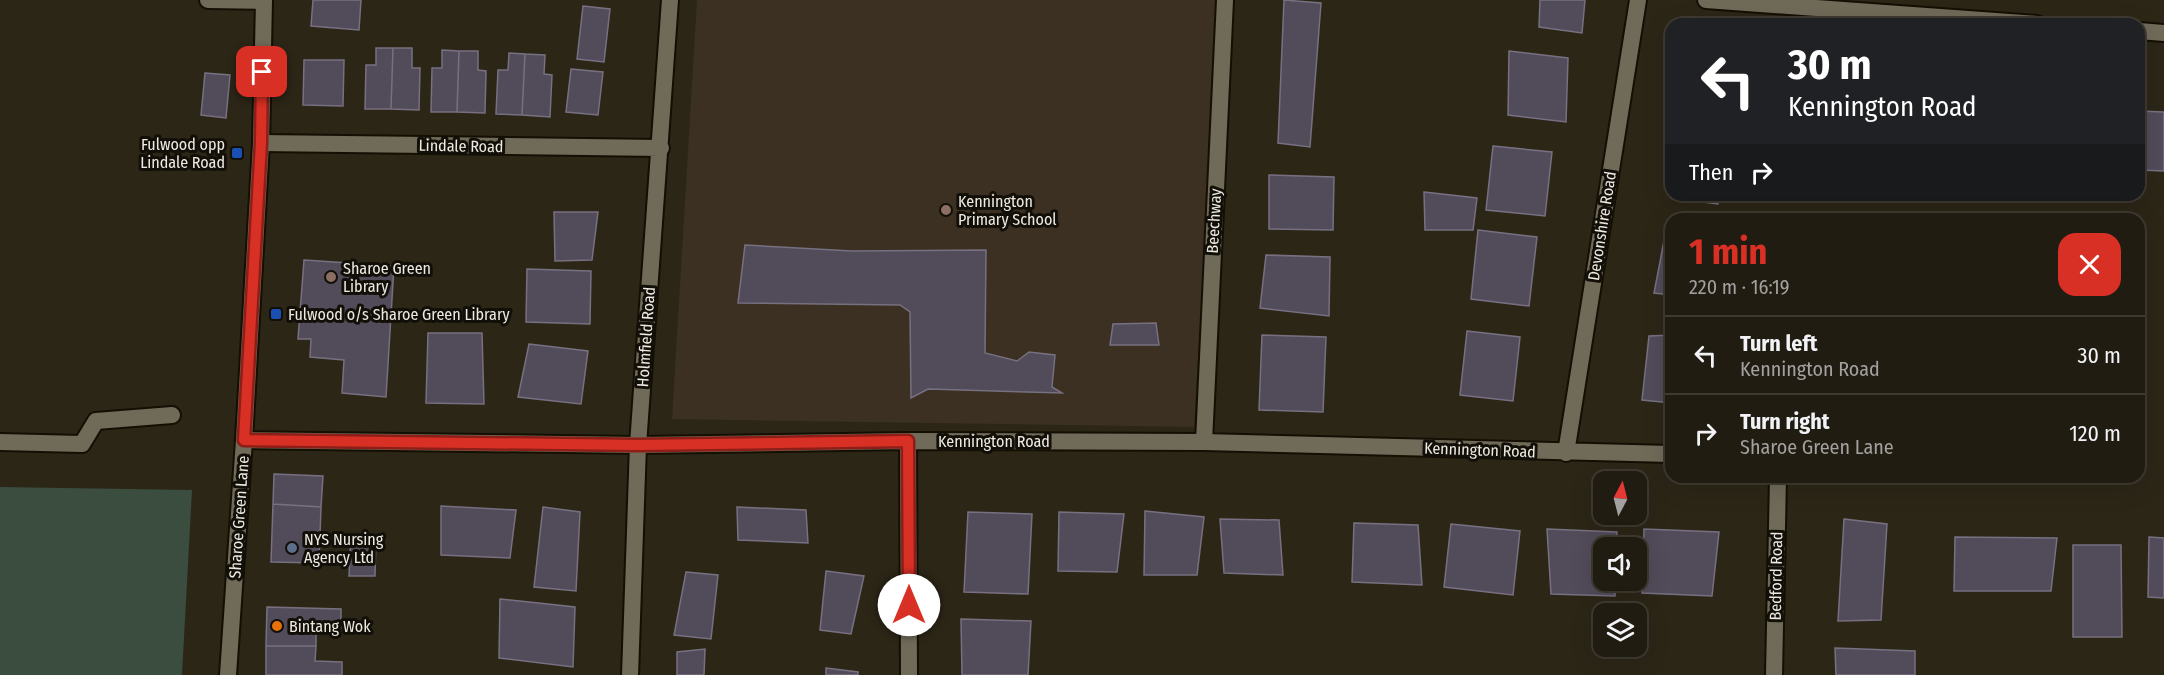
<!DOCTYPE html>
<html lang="en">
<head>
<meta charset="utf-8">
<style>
  :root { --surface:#211c11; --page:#2d291f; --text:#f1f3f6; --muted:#a2a19f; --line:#3e3a31; --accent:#d93025 }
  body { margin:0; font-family:"Fira Sans Condensed",sans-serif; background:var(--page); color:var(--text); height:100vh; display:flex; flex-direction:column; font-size:22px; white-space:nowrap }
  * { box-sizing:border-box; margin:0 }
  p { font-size:20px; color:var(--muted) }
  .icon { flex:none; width:33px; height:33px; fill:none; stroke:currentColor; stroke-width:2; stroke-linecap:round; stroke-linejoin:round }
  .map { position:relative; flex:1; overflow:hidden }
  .details { position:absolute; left:1665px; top:213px; width:480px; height:270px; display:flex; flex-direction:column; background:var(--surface); border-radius:18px; box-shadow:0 6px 24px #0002,0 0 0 2px var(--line) }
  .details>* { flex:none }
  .top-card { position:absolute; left:1665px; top:18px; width:480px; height:183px; border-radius:18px; box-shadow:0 6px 24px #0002,0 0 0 2px var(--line); background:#202124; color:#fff; overflow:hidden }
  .needle { width:39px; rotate:7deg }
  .fabs { position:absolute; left:1593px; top:471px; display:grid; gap:12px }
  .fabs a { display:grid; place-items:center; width:54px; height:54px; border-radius:12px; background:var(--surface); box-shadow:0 6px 24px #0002,0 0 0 2px var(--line); font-size:30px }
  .pin { position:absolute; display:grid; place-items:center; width:51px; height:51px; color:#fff; margin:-26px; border-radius:12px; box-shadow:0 3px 9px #0006 }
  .me { position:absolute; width:66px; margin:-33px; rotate:0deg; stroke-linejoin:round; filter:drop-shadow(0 0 4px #0008) }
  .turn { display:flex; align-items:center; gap:21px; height:126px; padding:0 24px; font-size:27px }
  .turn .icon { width:78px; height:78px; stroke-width:2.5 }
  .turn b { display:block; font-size:42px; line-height:51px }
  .then { display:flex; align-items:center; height:57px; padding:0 24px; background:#0003; gap:12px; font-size:22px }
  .round { display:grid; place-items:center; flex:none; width:63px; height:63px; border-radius:18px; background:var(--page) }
  .summary { display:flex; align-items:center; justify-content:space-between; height:102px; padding:0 24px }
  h1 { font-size:36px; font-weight:700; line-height:45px; color:var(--accent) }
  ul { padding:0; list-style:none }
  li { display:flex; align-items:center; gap:18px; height:78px; padding:0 24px; border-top:2px solid var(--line) }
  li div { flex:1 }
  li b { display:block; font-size:22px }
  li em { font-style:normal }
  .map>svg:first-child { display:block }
</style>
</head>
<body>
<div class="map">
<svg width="2164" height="675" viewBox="0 0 2164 675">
  <rect width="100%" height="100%" fill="#2c2617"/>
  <!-- education -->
  <path fill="#3b3021" d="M697,0h523l-26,427 -522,-8z"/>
  <!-- green -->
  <path fill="#3a4d3f" d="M0,487l192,3 -10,185h-182z"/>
  <!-- building -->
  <path fill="#514b5a" stroke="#777081" stroke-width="1.5" d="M313,0h48l-2,30 -48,-4z
    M1284,0l37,3 -11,144 -32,-4z
    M1540,0h45l-3,33 -43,-6z
    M583,6l27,3 -6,53 -27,-3z
    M376,48h17l-2,61h-26l1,-44h10z
    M393,48h19v20h8l-1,42 -28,-1z
    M442,50l17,1 -2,61h-26l1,-44h10z
    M459,51h19v19l8,1 -1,42 -28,-1z
    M1509,51l59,7 -2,64 -58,-7z
    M509,53l16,1 -3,61 -26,-1 2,-44h10z
    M525,54l20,1 -1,19 8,1 -2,42 -28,-2z
    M304,60h40l-1,46 -40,-1z
    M571,69l32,3 -5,43 -32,-3z
    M205,73l25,2 -4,43 -25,-3z
    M2139,111l25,1v59l-25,-1z
    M1493,146l59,6 -7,64 -59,-6z
    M1269,175l65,2 -1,53 -64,-1z
    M1424,192l53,6 -4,32h-48z
    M1671,195h48l-1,9 -47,-6z
    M554,212h44l-6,48 -37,1z
    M1667,225h4v70l-17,-2z
    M1478,230l59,7 -8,69 -58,-7z
    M745,245l107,6 134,-1 -1,103 32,8 12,-9 26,3 -3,32 10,6 -134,-4 -17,9 -1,-86 -10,-7 -162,-2z
    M1266,255l64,2 -1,59 -69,-8z
    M304,260l90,6 -8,131 -44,-4 2,-33 -34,-3 1,-18h-13z
    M527,269l64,2 -1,53 -64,-2z
    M1156,323l3,22h-49l3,-21z
    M1467,331l53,6 -7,64 -53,-6z
    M428,333h54l2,71 -58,-1z
    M1262,335l64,2 -3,75 -64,-2z
    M1671,335v68l-29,-3 7,-64z
    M529,344l59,7 -7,53 -63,-7z
    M274,474l49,2 -2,31 -48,-3z
    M273,504l48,3 -2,56 -48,-1z
    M441,506l75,4 -6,48 -69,-3z
    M543,507l37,5 -4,79 -42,-4z
    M737,507l69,3 2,33 -70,-3z
    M1145,511l59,6 -7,58h-53z
    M968,512l64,2 -4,80 -64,-2z
    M1059,512l65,2 -7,58 -59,-1z
    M1220,519l59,1 4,55 -59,-2z
    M1844,519l43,5 -6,96 -43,1z
    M1354,523l64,2 4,60 -70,-3z
    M1451,524l69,7 -7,64 -69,-8z
    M1547,529l70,3 -1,16h-12v32h11v16l-64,-2z
    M1644,529l75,3 -7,64 -70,-3z
    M351,534l25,1 -1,41h-26z
    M1955,537l102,1 -6,53h-97z
    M2149,537l15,1v60l-16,-1z
    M2073,545h48l1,92h-49z
    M826,571l38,5 -13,58 -31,-4z
    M686,572l32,3 -7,64 -37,-4z
    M500,599l75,8 -2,60 -74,-9z
    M267,607l74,2v19h-25v18h-50z
    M961,619l70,2 -3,54h-66z
    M266,646h50l-1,15 27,1v13h-76z
    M1835,648l80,3v24h-79z
    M705,649l-1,26h-27v-23z
    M826,668l32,4v3h-32z"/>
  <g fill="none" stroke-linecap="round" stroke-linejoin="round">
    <!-- service casing -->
    <g stroke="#140f03" stroke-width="20">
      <path id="service" d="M208,0l56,1
        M0,442l82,2 14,-23 76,-6"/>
    </g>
    <!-- minor casing -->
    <g stroke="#140f03" stroke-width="20">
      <path id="minor" d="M1706,0l331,24
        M2139,31l25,2
        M261,143l400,5
        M244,440l394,5 270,-4 296,1 467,12
        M908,441l1,234
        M1204,442l21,-442
        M1566,453l72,-453
        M630,675l8,-230 32,-445
        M1774,675l4,-198"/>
    </g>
    <!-- tertiary casing -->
    <g stroke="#140f03" stroke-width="20">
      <path id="tertiary" d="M228,675l16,-235 17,-297 3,-143"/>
    </g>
    <!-- service -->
    <use href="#service" stroke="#706a59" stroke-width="16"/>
    <!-- minor -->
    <use href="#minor" stroke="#706a59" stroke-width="16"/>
    <!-- tertiary -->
    <use href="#tertiary" stroke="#706a59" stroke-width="16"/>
  </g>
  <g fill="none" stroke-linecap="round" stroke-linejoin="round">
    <!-- route casing -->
    <g stroke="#8d1f18" stroke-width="15">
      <path id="route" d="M262,72l-1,71 -17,297 394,5 270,-4 1,164"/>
    </g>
    <!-- route -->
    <use href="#route" stroke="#d93025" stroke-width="10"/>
  </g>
  <!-- markers -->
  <g fill="#1a4fb4" stroke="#120f09" stroke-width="2">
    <rect x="231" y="147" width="12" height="12" rx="3"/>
    <rect x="270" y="308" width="12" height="12" rx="3"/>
  </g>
  <g fill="#8d6e63" stroke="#120f09" stroke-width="2">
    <circle cx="946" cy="210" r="6"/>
    <circle cx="331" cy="277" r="6"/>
  </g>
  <circle fill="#5c6f8a" stroke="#120f09" stroke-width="2" cx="292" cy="548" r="6"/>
  <circle fill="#e8710a" stroke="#120f09" stroke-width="2" cx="277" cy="626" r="6"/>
  <g text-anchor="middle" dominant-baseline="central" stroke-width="6" stroke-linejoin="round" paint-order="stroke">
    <!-- poi labels -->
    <g font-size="16" fill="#eeeae1" stroke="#120f09" text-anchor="start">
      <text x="225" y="144" text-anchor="end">Fulwood opp<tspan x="225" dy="18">Lindale Road</tspan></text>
      <text x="958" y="201">Kennington<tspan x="958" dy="18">Primary School</tspan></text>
      <text x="343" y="268">Sharoe Green<tspan x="343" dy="18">Library</tspan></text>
      <text x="288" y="314">Fulwood o/s Sharoe Green Library</text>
      <text x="304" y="539">NYS Nursing<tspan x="304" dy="18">Agency Ltd</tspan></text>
      <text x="289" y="626">Bintang Wok</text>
    </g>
    <!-- street labels -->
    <g font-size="16" fill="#eeeae1" stroke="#120f09">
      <text transform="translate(461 146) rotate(1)">Lindale Road</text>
      <text transform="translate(1214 221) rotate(-87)">Beechway</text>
      <text transform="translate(1602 226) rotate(-81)">Devonshire Road</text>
      <text transform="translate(646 337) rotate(-86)">Holmfield Road</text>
      <text x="994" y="441">Kennington Road</text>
      <text transform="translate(1480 450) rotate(2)">Kennington Road</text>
      <text transform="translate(239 517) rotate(-86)">Sharoe Green Lane</text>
      <text transform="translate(1776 576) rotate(-89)">Bedford Road</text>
    </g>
  </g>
</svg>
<div class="fabs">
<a><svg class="needle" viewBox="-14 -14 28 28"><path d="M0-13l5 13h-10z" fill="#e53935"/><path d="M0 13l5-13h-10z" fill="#a2a19f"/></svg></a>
<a><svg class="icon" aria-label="sound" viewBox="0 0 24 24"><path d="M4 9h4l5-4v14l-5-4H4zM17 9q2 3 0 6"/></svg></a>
<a><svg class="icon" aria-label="layers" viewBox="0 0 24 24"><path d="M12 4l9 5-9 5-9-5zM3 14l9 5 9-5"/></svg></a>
</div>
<div class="pin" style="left:262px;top:72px;background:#d93025"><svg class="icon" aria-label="arrive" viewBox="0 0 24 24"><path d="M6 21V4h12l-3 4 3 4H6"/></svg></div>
<svg class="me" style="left:909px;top:605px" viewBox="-20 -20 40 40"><circle r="19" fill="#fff"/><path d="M0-13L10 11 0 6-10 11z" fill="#d93025"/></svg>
<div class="top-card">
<div class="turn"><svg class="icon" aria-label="left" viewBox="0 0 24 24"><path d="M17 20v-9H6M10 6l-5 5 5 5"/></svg><div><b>30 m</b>Kennington Road</div></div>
<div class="then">Then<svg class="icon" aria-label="right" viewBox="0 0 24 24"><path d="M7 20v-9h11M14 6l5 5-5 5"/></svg></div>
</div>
<section class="details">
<div class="summary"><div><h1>1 min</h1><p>220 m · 16:19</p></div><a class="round" style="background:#d93025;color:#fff"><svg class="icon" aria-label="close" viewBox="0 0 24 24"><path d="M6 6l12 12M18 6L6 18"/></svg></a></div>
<ul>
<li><svg class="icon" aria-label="left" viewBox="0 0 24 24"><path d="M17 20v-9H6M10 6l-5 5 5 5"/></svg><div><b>Turn left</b><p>Kennington Road</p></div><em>30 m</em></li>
<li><svg class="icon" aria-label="right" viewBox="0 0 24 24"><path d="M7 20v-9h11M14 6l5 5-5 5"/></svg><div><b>Turn right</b><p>Sharoe Green Lane</p></div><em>120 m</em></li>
</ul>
</section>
</div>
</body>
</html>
